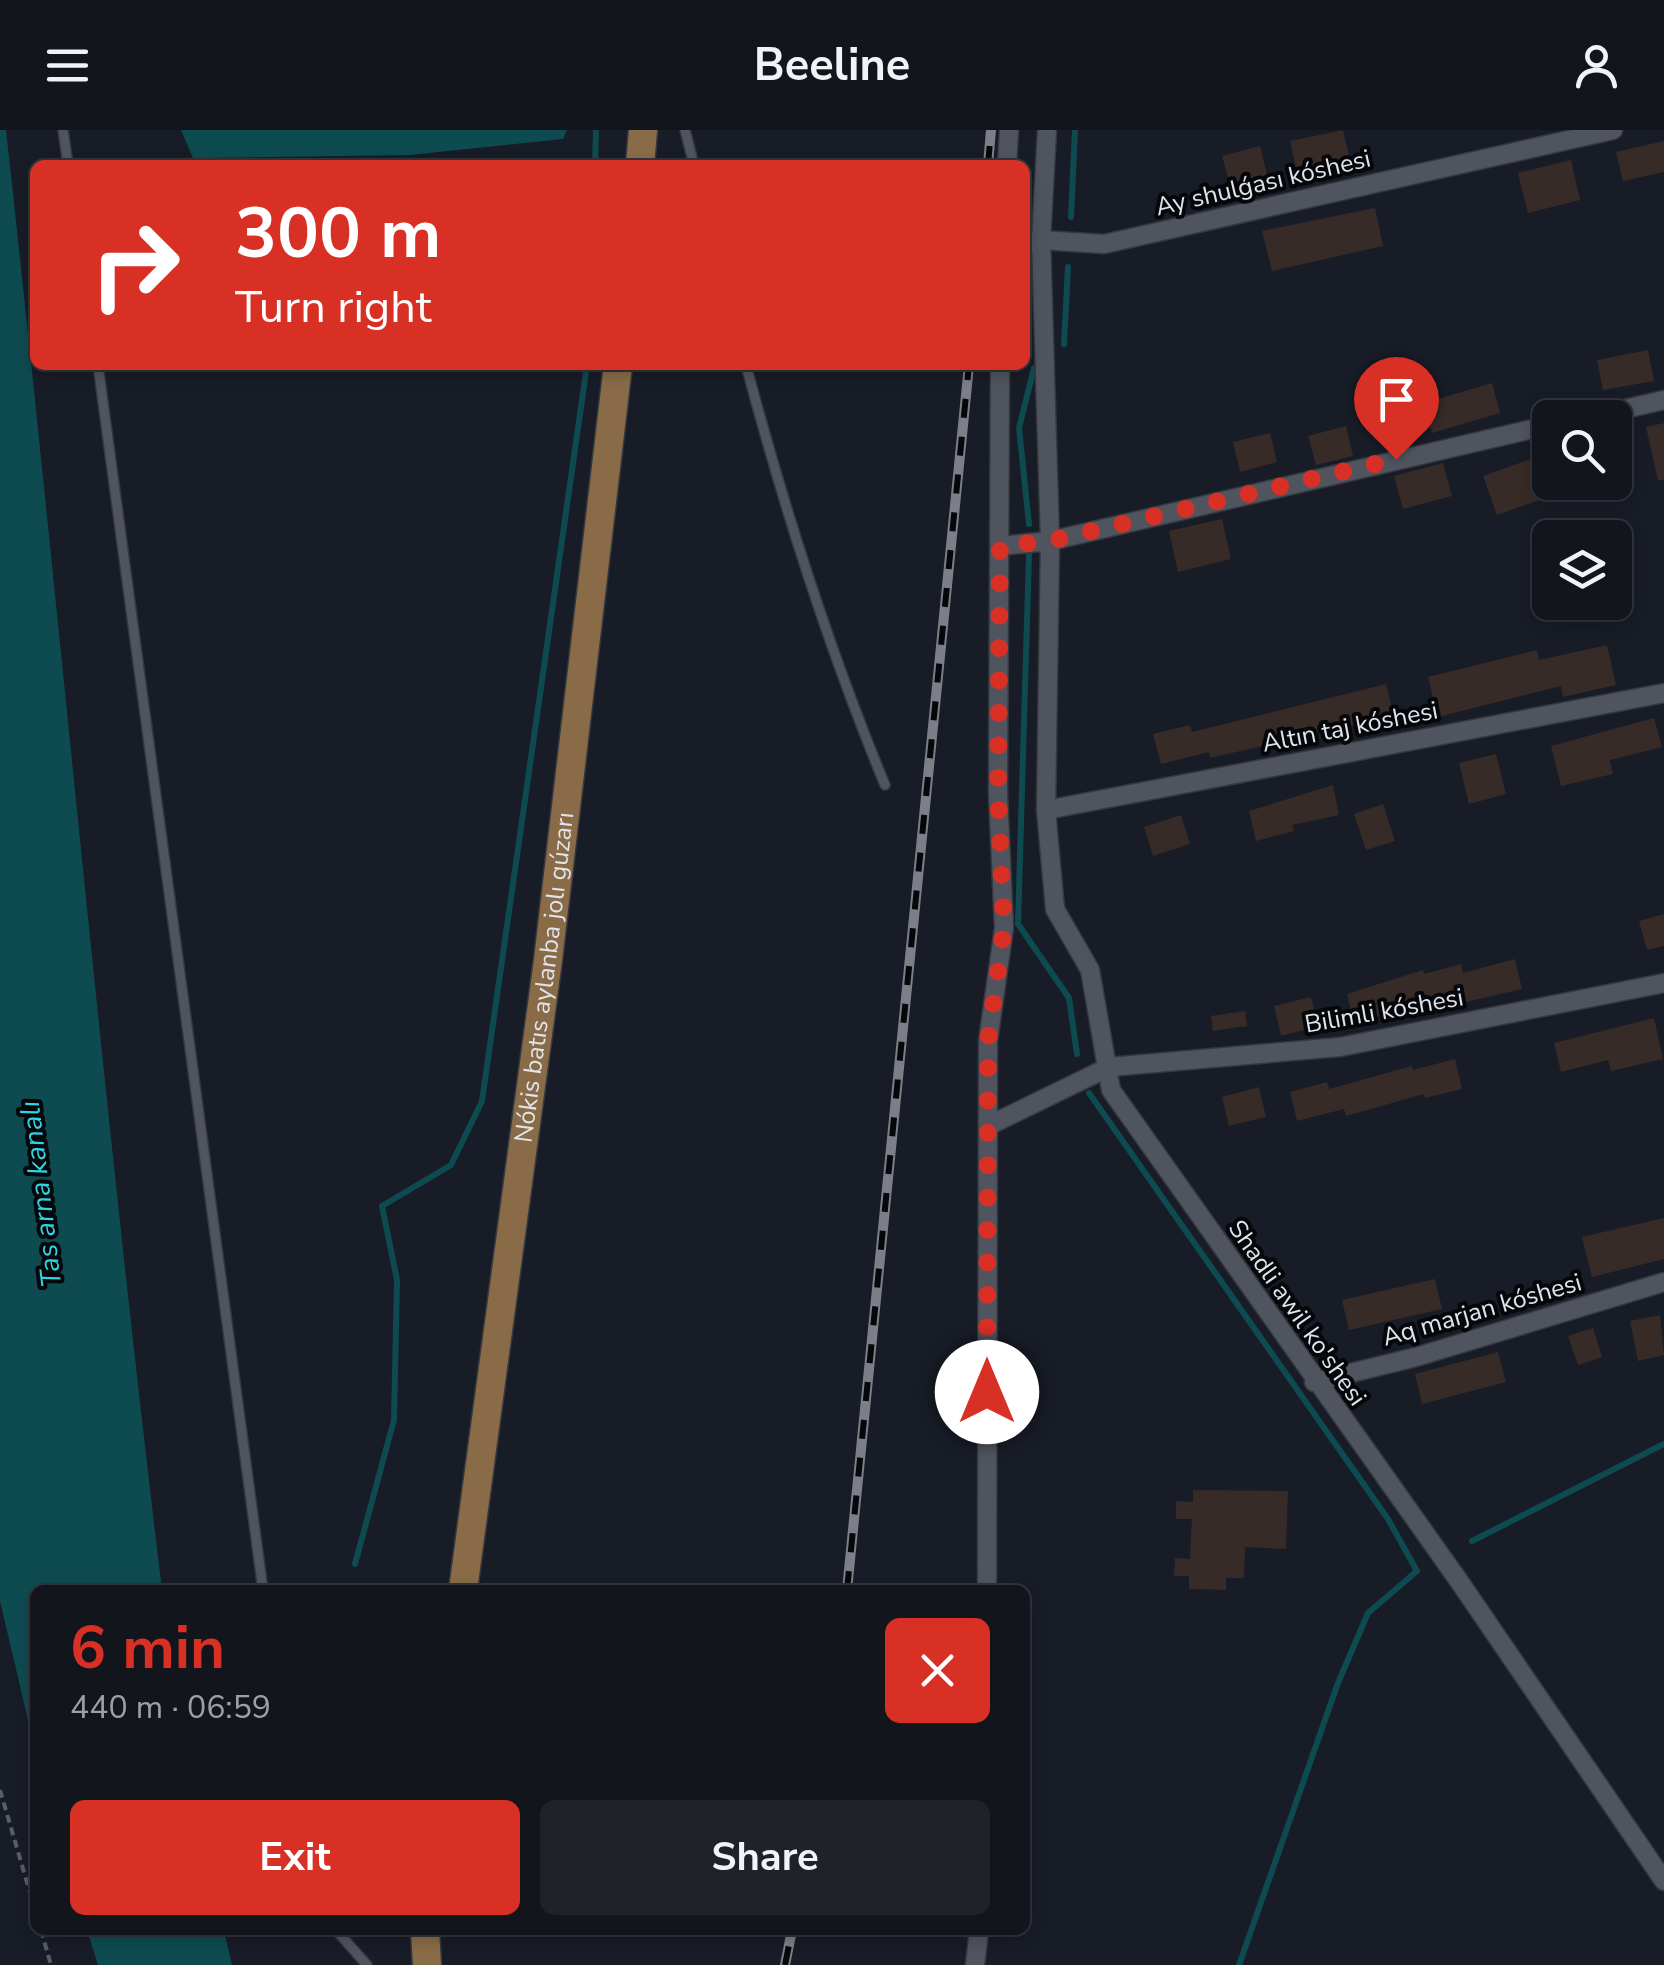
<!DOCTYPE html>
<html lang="en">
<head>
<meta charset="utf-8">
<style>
  :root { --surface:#12151c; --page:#1f2229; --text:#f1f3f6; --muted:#9c9fa3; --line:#31343b; --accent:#d93025 }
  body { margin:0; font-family:"Nunito Sans",sans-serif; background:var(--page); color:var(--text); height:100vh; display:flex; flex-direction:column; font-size:38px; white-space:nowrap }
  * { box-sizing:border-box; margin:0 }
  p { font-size:32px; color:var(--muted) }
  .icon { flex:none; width:55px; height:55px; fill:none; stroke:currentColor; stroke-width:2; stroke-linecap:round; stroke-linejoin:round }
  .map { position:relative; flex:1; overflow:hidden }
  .drawer { position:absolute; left:30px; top:1455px; width:1000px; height:350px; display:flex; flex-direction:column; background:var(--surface); border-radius:15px; box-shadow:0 5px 15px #0003,0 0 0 2px var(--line) }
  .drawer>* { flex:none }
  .guide { position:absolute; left:30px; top:30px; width:1000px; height:210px; border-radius:15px; box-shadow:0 5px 15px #0003,0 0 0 2px var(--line); background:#d93025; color:#fff; overflow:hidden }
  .fabs { position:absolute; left:1532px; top:270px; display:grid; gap:20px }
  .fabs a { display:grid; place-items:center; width:100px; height:100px; border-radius:15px; background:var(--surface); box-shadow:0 5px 15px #0003,0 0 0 2px var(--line); font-size:50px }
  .pin { position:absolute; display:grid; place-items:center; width:85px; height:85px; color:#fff; margin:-102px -42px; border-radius:50% 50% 50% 0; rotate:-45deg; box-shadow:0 0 10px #0007 }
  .pin .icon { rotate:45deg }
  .me { position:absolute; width:110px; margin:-55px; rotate:0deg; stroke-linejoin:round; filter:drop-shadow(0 0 8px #0008) }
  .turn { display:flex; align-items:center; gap:35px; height:210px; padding:0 40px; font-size:45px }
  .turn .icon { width:130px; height:130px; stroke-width:2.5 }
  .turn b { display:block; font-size:70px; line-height:85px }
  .round { display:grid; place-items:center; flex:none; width:105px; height:105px; border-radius:15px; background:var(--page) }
  .summary { display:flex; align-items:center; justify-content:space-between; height:170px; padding:0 40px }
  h1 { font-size:60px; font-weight:700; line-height:75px; color:var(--accent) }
  .cta { display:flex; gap:20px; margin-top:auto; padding:20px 40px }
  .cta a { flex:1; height:115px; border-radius:15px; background:var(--accent); color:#fff; font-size:40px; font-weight:700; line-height:115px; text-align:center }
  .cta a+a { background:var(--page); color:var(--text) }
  header { display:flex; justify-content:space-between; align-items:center; height:130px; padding:0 40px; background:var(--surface); font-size:45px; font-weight:700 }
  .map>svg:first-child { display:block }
</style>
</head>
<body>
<header><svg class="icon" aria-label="menu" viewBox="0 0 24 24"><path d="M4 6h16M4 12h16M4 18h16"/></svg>Beeline<svg class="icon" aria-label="person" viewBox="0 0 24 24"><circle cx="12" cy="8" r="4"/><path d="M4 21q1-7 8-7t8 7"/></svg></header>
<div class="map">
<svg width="1664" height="1835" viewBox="0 0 1664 1835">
  <rect width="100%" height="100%" fill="#181c26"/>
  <!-- water -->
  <path fill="#0e4b50" d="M0,0h6c54,487 97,974 156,1460h-127v160l-35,-149z
    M181,0h386l-4,9 -153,16 -217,3z
    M87,1800h137l8,35h-134z"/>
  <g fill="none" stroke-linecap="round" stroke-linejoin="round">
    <!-- stream -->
    <path stroke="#0e4b50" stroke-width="6" d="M595,35l1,-35
      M1071,87l4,-87
      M1064,214l4,-77
      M1029,394l-10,-96 15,-60
      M1029,424l-11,370 51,74 8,56
      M1089,963l299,426 29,52 -49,42 -30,70 -99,282
      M1472,1411l192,-97
      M355,1434l39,-144 3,-140 -15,-74 69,-41 31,-64 105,-736"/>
  </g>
  <!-- building -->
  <path fill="#372b27" d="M1343,0l9,39 -53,13 -9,-41z
    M1664,11v31l-41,9 -7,-29z
    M1260,16l7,29 -37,10 -8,-29z
    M1571,30l9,40 -52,13 -10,-40z
    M1375,78l8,38 -111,25 -10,-40z
    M1648,220l6,31 -51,9 -6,-30z
    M1492,253l8,30 -68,20 -1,-5 -40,10 -8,-29 37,-9 1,4z
    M1664,293v57h-6l-12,-53z
    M1346,296l7,30 -37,9 -8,-29z
    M1270,303l7,29 -37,10 -7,-30z
    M1534,328l14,39 -51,18 -14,-39z
    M1443,333l9,33 -49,13 -9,-33z
    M1222,389l9,40 -53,13 -9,-41z
    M1607,515l9,40 -53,12 -2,-11 -123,31 -10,-40 109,-27 2,10z
    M1386,554l8,32 -184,42 -1,-6 -48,12 -8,-30 37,-9 2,7z
    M1654,588l8,29 -52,13 3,14 -52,12 -10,-40z
    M1496,624l10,40 -37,10 -10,-41z
    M1333,655l6,30 -47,10 2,6 -38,10 -7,-30z
    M1383,674l12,37 -29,9 -12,-36z
    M1181,685l9,29 -37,12 -9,-29z
    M1664,784v32l-17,4 -8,-29z
    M1515,829l7,30 -83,19 -3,-10 -82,26 -7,-30 76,-24 1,4 37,-10 2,9z
    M1311,867l7,29 -37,10 -7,-30z
    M1245,881l2,15 -34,5 -2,-15z
    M1654,888l9,41 -52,12 -3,-11 -47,12 -7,-29z
    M1455,929l7,30 -37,9 -1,-4 -78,22 -2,-7 -47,12 -7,-29 37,-10 2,7 83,-23 1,4z
    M1259,957l7,30 -37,9 -7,-29z
    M1664,1088v41l-72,18 -10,-40z
    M1435,1149l7,30 -93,21 -7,-30z
    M1660,1185l4,40 -26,6 -8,-40z
    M1593,1198l9,29 -24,8 -10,-29z
    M1498,1222l8,30 -84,22 -7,-30z
    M1193,1360l95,1 -2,58 -41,-2 -1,31h-18v12l-37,-1v-13h-15l1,-18 15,1 2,-40h-16v-18l17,1z"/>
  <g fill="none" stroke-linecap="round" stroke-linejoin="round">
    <!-- lane casing -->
    <g stroke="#35383e" stroke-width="12">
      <path id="lane" d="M63,0l5,35
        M685,0l9,35
        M98,235l165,1225
        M746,235c38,143 82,282 139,420
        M336,1800l31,35"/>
    </g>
    <!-- street casing -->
    <g stroke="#35383e" stroke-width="21">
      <path id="street" d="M1047,0l-6,110 9,301 -4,269 9,99 35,61 21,120 348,491 205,300
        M1007,35l2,-35
        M1025,114l16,-4 63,4 509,-114
        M1586,288l78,-18
        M1000,416l50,-5 500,-116
        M1046,680l618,-117
        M988,996l121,-59 231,-20 324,-64
        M1314,1252l102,-25 248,-75
        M987,1460l1,-549 16,-113 -6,-134 2,-429
        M975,1835l4,-35"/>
    </g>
    <!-- primary casing -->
    <g stroke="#35383e" stroke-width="31">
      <g id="primary">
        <path d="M640,35l3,-35"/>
        <path id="s1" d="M463,1460l85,-630 70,-595"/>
        <path d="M425,1800l2,35"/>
      </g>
    </g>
    <!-- path -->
    <path stroke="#595d66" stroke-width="4" stroke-dasharray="8 5" stroke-linecap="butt" d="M0,1660l35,120
      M41,1800l10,35"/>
    <!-- lane -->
    <use href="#lane" stroke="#4f545f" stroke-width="9"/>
    <!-- street -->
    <use href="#street" stroke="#4f545f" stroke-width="18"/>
    <!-- primary -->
    <use href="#primary" stroke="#896b48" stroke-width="28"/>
    <!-- rail casing -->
    <g stroke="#7c7f87" stroke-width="10">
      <path id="rail" d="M988,35l3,-35
        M847,1460l122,-1225
        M785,1835l7,-35"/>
    </g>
    <!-- rail -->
    <use href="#rail" stroke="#06070b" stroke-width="6" stroke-dasharray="19" stroke-linecap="butt"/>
  </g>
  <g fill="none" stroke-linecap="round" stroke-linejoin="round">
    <!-- route -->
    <path stroke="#d93025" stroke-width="18" stroke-dasharray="0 32.4" d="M987,1262l1,-351 16,-113 -6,-134 2,-248 50,-5 346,-82"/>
  </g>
  <g text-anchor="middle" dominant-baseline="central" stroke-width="8" stroke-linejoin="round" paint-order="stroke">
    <!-- street labels -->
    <g font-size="25" fill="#e1e4ea" stroke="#06070b">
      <text transform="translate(1263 53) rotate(-13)">Ay shulǵası kóshesi</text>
      <text transform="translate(1350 597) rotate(-11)">Altın taj kóshesi</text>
      <text stroke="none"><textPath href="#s1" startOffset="618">Nókis batıs aylanba jolı gúzarı</textPath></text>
      <text transform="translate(1384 881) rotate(-10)">Bilimli kóshesi</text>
      <text transform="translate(1482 1180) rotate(-16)">Aq marjan kóshesi</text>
      <text transform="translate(1297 1183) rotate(55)">Shadli awil ko'shesi</text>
    </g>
    <!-- water labels -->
    <g font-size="28" font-style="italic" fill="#2fd5e3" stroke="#06070b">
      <text transform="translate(41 1064) rotate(-97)">Tas arna kanalı</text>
    </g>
  </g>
</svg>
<div class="fabs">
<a><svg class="icon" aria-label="search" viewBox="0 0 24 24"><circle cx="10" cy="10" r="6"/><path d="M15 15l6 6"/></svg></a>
<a><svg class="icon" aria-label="layers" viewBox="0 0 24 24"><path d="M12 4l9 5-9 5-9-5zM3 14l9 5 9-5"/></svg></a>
</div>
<div class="pin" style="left:1396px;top:329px;background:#d93025"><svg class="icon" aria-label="arrive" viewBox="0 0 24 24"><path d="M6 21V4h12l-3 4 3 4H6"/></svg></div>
<svg class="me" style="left:987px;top:1262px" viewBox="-20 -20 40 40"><circle r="19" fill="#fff"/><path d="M0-13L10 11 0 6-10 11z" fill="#d93025"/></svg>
<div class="guide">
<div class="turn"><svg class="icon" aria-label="right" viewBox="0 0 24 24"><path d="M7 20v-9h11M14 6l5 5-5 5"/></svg><div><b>300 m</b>Turn right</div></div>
</div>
<section class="drawer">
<div class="summary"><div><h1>6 min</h1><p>440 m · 06:59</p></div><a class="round" style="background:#d93025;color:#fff"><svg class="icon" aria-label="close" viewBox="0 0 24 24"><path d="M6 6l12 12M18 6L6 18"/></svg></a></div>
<div class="cta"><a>Exit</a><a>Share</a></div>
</section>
</div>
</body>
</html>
